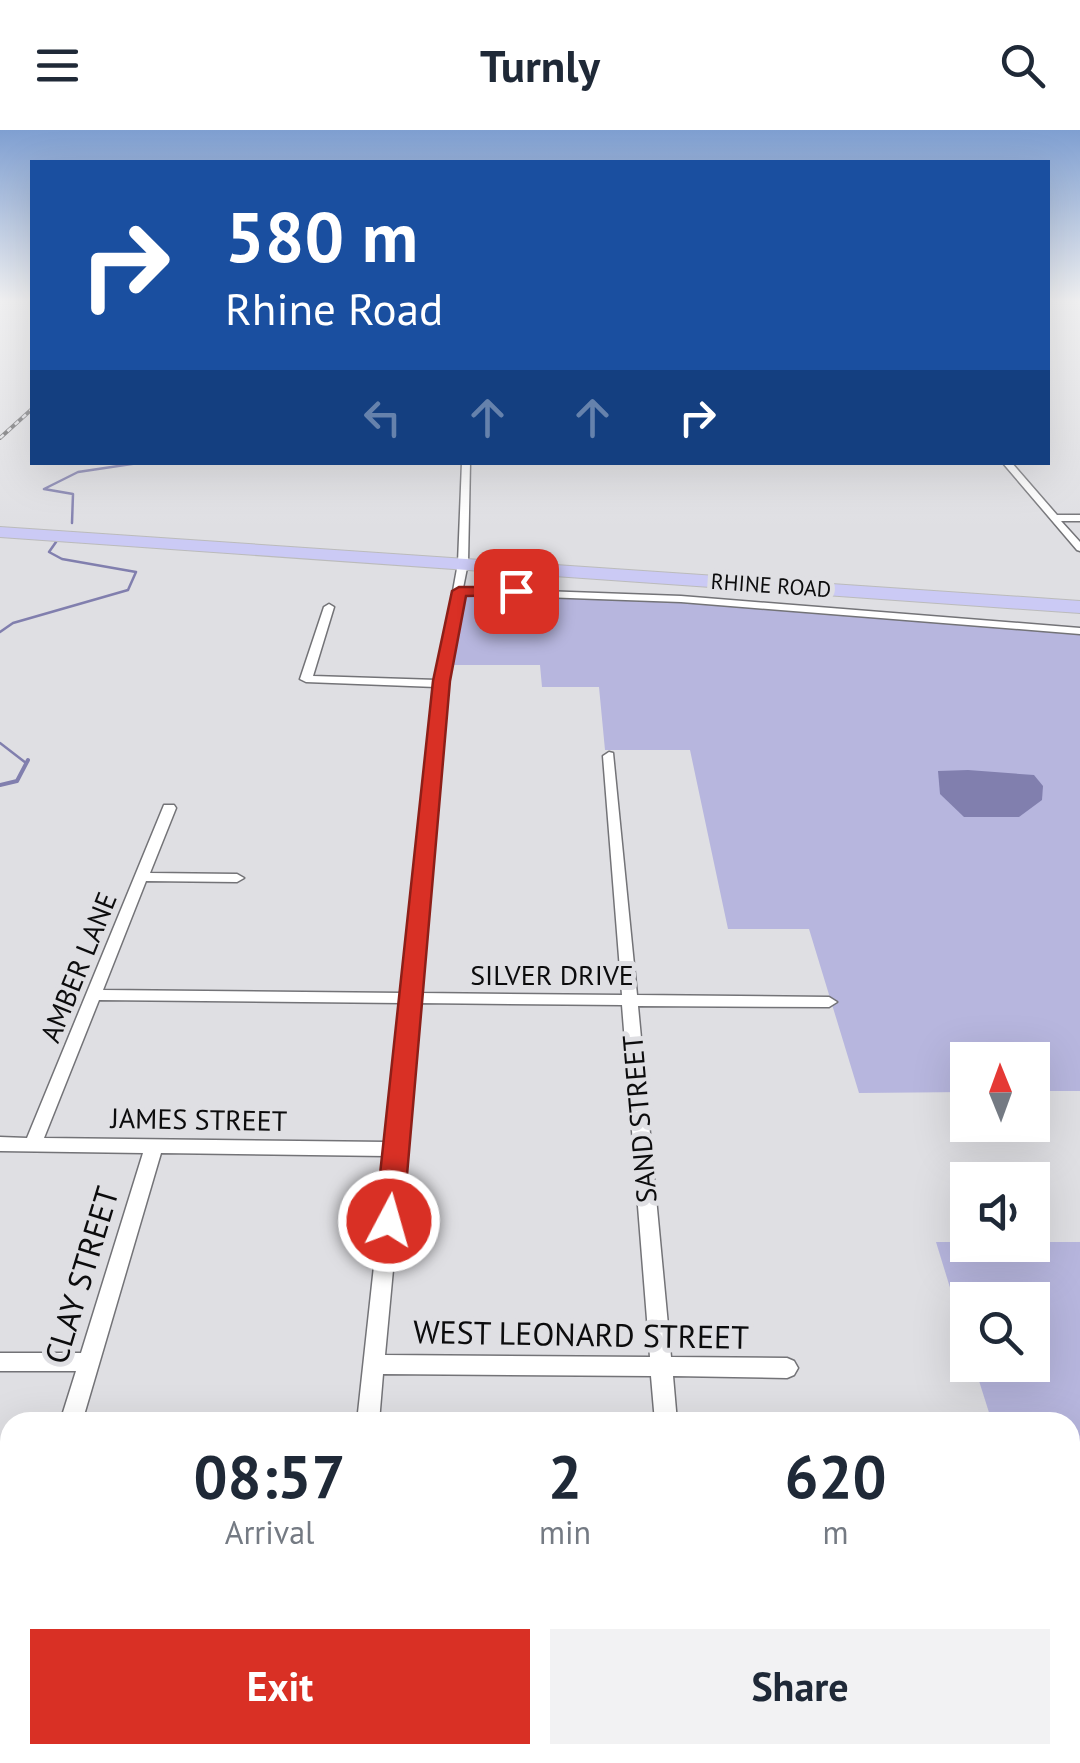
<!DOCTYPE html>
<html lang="en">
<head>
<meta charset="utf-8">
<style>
  :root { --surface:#fff; --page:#f2f2f3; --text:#1f2937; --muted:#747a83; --accent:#d93025 }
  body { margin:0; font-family:"PT Sans",sans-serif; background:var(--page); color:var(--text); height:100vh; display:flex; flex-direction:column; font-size:38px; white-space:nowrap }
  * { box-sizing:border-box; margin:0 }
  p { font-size:32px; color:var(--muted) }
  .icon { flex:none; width:55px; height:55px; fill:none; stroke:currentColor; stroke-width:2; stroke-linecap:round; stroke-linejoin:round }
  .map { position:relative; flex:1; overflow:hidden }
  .sheet { position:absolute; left:0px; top:1282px; width:1080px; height:352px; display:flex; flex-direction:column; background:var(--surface); border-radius:30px 30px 0 0; box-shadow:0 10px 40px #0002 }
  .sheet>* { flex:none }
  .top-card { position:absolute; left:30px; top:30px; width:1020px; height:305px; border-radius:0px; box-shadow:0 10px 40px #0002; background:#1a4fa0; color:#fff; overflow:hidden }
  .needle { width:65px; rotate:359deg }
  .tools { position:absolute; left:950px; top:912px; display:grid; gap:20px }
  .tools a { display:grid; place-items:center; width:100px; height:100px; border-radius:0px; background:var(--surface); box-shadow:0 10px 40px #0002; font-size:50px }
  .pin { position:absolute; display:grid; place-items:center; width:85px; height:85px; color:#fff; margin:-42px; border-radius:20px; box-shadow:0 5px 15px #0006 }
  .me { position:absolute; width:110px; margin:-55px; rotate:6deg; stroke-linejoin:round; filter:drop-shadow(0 0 8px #0008) }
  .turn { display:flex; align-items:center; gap:35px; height:210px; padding:0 30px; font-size:45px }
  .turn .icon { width:130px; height:130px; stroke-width:2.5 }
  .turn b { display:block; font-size:70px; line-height:85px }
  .lanes { display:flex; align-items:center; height:95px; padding:0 30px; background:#0003; justify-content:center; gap:50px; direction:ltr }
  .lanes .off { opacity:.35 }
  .eta { display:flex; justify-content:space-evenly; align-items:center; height:170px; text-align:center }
  .eta b { font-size:60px; font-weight:700; line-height:70px }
  .button { display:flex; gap:20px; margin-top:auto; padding:20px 30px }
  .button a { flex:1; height:115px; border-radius:0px; background:var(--accent); color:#fff; font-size:40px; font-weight:700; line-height:115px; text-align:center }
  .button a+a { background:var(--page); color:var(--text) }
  header { display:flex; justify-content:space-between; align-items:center; height:130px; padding:0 30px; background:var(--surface); font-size:45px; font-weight:700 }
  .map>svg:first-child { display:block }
</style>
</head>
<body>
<header><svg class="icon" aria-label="menu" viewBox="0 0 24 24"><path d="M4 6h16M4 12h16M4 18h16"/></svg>Turnly<svg class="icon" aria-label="search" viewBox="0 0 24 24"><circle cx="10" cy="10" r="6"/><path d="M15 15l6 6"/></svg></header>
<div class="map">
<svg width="1080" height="1633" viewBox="0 0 1080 1633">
  <rect width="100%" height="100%" fill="#dfdfe3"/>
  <!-- green -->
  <path fill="#b7b6de" d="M502,462l97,3 481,38v458h-47l-1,-31h-64l-1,32 -108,1 -50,-164h-81l-38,-179h-85l-6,-63h-57l-2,-22h-89l13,-70z
    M936,1112h144v462l-10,-32v-250h-78l-18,-57h58v-65h-64l-1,43z"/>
  <!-- water -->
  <path fill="#817fae" d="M968,640l66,5 9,11 -1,14 -23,17h-55l-24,-23 -2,-23z"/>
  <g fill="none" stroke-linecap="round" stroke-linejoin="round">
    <!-- stream-far1 -->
    <path stroke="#817fae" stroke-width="2.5" d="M72,393l1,-29 -29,-5 34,-17 67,-10
      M0,502l13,-9 115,-33 8,-18 -74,-13 -13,-7 7,-10
      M0,613l26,20"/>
    <!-- stream -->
    <path stroke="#817fae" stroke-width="4" d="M0,655l17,-4 11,-21"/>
    <!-- street casing -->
    <g stroke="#737377" stroke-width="3">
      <path id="street" d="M462,332h8l-2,101 -5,25 218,8 399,32v6l-399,-32 -219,-8 -14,87 -29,312 203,2 -19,-239 6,-4 4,1 24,242 192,2 8,5 -8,5 -191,-1 33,351 116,1 7,3 4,7 -4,7 -7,3 -114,-2 4,46h-22l-4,-46 -268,-2 -4,48h-22l29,-266 -225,-3 -79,269h-22l16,-51h-76v-18h81l62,-200 -143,-2v-14l27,1 137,-333h10l2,3 -26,65 87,1 7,4 -7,4 -91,-1 -43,109 300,3 33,-306 -130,-5 -6,-3 24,-72 5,-3 5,3 -21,69 124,4 21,-117zM99,870l303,3 -15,139 -343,-4zM418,873l204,2 28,352 -265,-2z
        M1002,332h9l46,53h23v6h-19l19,21v9l-3,-1z
        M10,1480v51l-10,7v-52z
        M320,1625h26l-1,8h-26z
        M683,1625h26l1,8h-26z"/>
    </g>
    <!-- highway casing -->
    <g stroke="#bbb" stroke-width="2">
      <path id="highway" d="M0,397l1080,74v12l-1080,-76z"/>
    </g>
    <!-- street -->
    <use href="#street" fill="#fff" fill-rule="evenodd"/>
    <!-- highway -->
    <use href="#highway" fill="#cbcaf5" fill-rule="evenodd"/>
    <!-- rail casing -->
    <g stroke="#4d4d4f" stroke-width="4">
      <path id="rail" d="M0,308l32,-29"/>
    </g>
    <!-- rail -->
    <use href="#rail" stroke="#dfdfe3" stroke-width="2.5" stroke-dasharray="5" stroke-linecap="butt"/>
  </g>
  <!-- sky -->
  <linearGradient id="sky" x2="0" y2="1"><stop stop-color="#7f9fd1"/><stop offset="0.43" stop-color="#f1f1f2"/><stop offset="1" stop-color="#f1f1f2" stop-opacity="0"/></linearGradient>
  <rect width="1080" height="398" fill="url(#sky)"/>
  <!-- route -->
  <path fill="#d93025" stroke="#8d1f18" stroke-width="2.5" d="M459,457h57l8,4 -8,4 -50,1 -16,85 -47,540 -4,8h-20l-4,-8 58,-540 19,-90z"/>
  <g text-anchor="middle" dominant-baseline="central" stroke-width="10" stroke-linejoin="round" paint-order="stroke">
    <!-- far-street labels -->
    <g font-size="22" fill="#0c0c0d" stroke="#dfdfe3">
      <text transform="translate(771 455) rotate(4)">RHINE ROAD</text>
    </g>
    <!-- street labels -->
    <g font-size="28" fill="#0c0c0d" stroke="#dfdfe3">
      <text transform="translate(78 837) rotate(-68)">AMBER LANE</text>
      <text x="552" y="844">SILVER DRIVE</text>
      <text transform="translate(199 989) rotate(1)">JAMES STREET</text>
      <text transform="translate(639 989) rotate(-95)">SAND STREET</text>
    </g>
    <!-- near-street labels -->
    <g font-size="32" fill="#0c0c0d" stroke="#dfdfe3">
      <text transform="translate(81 1145) rotate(-73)">CLAY STREET</text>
      <text transform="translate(581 1204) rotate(1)">WEST LEONARD STREET</text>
    </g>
  </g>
</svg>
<div class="tools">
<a><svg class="needle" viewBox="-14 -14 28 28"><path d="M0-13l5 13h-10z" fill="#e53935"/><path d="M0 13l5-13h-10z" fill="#747a83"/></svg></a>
<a><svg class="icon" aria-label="sound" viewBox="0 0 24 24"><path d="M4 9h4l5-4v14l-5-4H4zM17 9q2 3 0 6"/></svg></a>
<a><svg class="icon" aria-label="search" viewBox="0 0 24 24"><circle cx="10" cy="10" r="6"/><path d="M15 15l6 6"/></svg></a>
</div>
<div class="pin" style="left:516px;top:461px;background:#d93025"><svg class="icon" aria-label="arrive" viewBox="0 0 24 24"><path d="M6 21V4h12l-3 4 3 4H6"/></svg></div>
<svg class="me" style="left:389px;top:1091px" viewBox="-20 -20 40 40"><circle r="17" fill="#d93025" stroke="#fff" stroke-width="3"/><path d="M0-11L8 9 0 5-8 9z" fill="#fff"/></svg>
<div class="top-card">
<div class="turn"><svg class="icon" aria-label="right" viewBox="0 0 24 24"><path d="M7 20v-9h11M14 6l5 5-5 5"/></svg><div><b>580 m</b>Rhine Road</div></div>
<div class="lanes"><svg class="icon off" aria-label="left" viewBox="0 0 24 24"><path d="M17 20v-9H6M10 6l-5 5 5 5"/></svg><svg class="icon off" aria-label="ahead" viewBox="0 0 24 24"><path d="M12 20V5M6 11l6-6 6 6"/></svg><svg class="icon off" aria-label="ahead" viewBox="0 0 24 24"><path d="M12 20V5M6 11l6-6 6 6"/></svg><svg class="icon" aria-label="right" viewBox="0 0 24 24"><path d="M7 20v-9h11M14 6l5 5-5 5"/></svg></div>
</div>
<section class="sheet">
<div class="eta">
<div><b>08:57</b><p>Arrival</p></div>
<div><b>2</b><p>min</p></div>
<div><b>620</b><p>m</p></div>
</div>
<div class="button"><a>Exit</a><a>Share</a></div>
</section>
</div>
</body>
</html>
